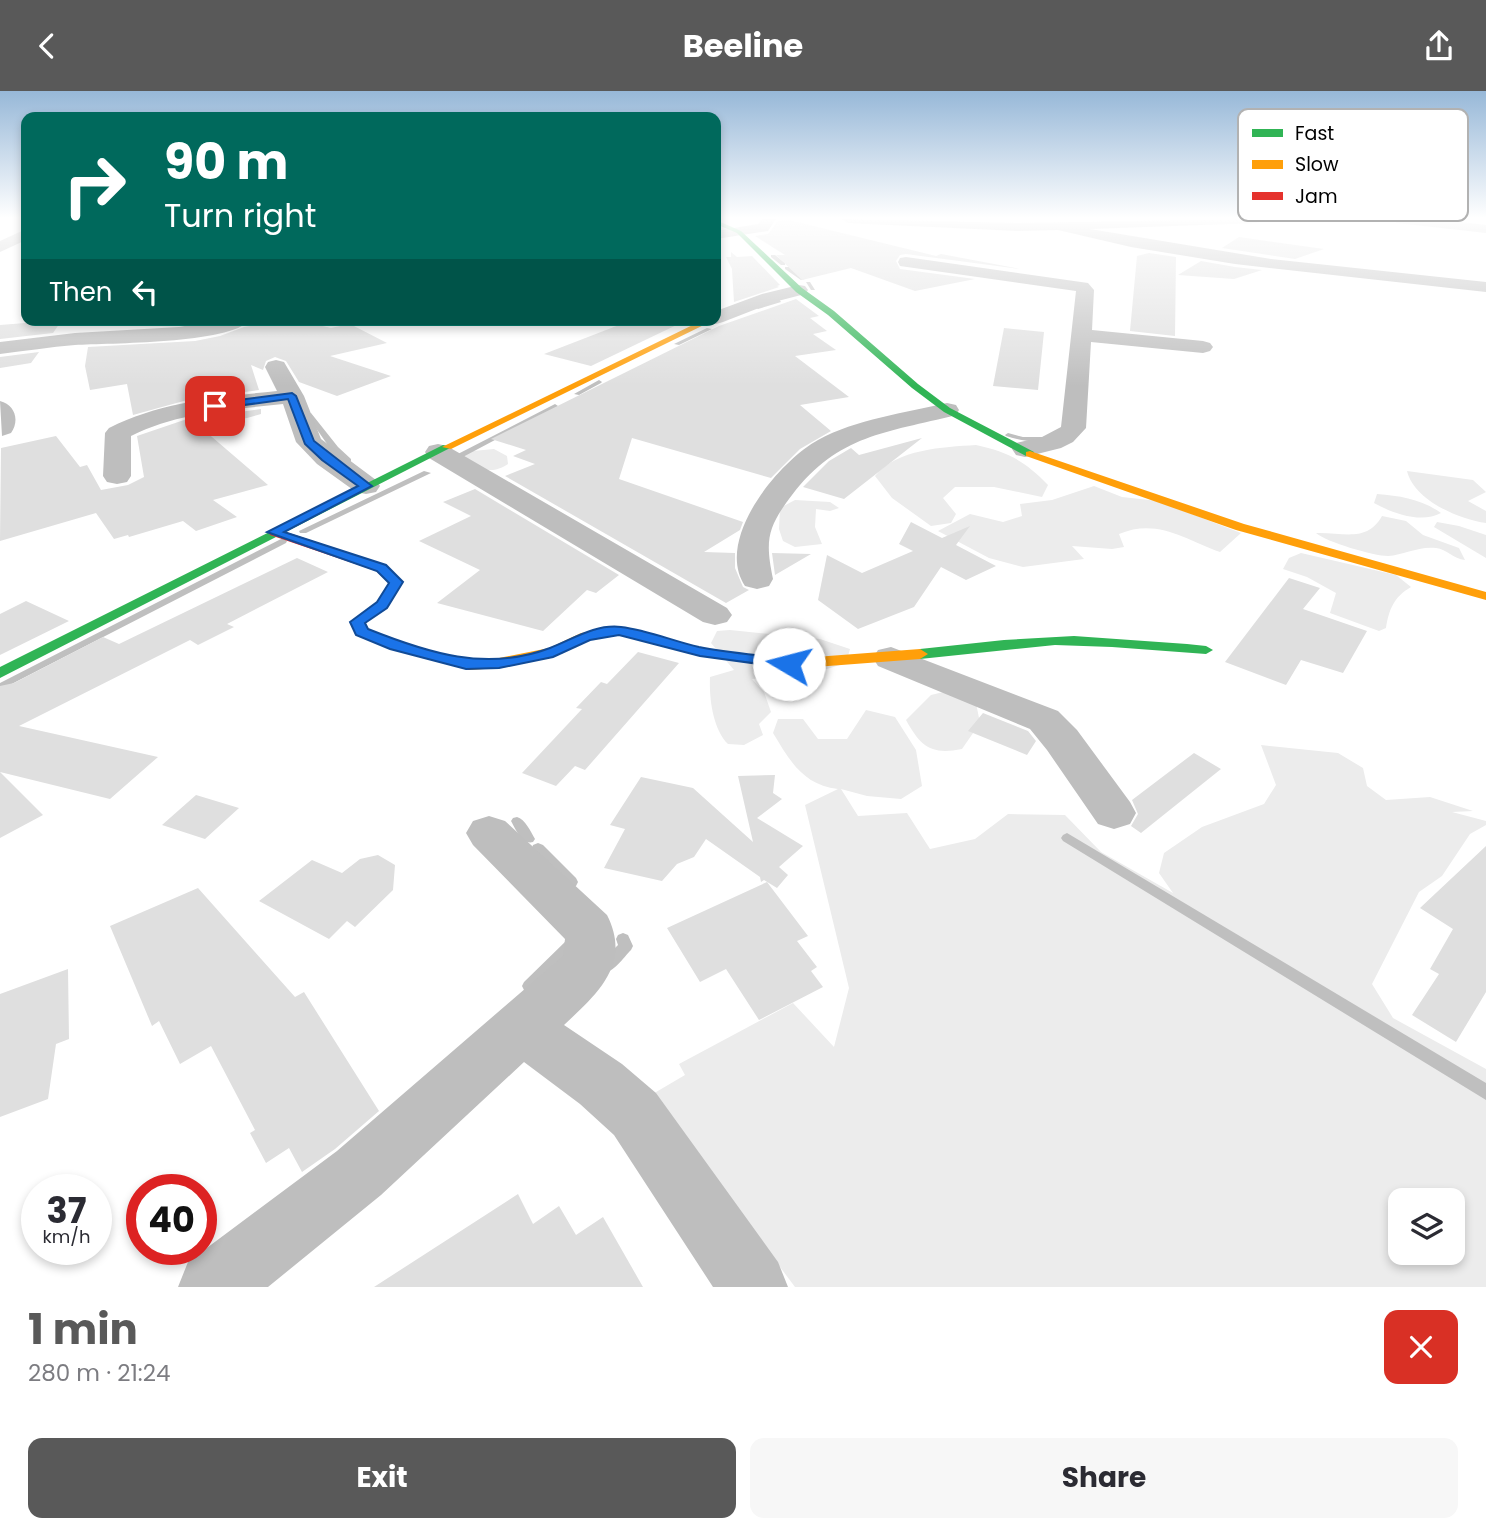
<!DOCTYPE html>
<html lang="en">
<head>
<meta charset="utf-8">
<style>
  :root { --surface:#fff; --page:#f7f7f7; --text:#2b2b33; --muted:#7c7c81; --accent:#595959 }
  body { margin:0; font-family:Poppins,sans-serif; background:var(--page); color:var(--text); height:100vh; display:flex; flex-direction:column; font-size:26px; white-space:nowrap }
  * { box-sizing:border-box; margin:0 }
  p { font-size:23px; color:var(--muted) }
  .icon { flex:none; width:38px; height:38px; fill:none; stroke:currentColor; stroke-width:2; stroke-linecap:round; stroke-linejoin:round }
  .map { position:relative; height:1196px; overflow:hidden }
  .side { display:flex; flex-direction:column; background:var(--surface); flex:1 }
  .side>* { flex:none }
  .banner { position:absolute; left:21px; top:21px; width:700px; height:214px; border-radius:14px; box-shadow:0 4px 10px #0003; background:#00695c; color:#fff; overflow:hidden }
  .buttons { position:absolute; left:1388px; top:1097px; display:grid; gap:14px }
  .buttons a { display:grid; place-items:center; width:77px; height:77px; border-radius:14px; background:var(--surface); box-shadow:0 4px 10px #0003; font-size:35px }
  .speed { position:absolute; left:21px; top:1083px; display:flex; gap:14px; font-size:35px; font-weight:700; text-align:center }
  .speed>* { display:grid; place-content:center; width:91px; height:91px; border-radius:50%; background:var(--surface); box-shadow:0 4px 10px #0003; line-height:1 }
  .speed small { font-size:18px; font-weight:400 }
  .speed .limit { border:10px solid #d22; background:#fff; color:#111 }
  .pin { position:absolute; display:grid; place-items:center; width:60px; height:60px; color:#fff; margin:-30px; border-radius:14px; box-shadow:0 4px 10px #0006 }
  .me { position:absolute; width:77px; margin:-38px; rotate:278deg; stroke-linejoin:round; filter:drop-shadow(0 0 5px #0008) }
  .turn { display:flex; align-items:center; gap:24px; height:147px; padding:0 28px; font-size:32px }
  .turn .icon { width:91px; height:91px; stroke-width:2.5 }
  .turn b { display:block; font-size:49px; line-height:60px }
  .then { display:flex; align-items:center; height:66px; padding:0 28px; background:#0003; gap:14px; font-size:26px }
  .round { display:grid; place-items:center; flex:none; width:74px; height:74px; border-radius:14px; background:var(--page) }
  .overview { display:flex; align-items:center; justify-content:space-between; height:119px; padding:0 28px }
  h1 { font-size:42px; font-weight:700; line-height:52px; color:var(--accent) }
  .action { display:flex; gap:14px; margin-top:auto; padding:14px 28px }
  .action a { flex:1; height:80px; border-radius:14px; background:var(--accent); color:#fff; font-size:28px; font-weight:700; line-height:80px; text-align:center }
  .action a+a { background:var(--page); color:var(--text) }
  header { display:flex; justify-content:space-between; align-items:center; height:91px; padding:0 28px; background:var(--accent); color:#fff; font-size:32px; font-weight:700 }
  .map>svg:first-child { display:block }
</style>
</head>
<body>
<header><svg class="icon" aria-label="back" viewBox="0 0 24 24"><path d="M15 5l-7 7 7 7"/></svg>Beeline<svg class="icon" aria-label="share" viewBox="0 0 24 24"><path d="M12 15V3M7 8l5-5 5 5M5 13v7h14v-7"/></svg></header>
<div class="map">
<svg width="1486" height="1196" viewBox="0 0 1486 1196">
  <rect width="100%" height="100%" fill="#fff"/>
  <!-- green -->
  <path fill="#ececec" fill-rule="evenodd" d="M976,354c32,7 49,16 72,40l-6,12 -48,-10h-39l-12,11 13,16 -5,9 -20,3 -39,-28 -17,-22c22,-27 68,-29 101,-31z
    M494,358l13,7 1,8c-19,13 -32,2 -50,-7l15,-6z
    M1407,380l66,9 13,12 -18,9 18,10v12c-28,-4 -72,-23 -79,-52z
    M1094,395l28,11 36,4 83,32 -21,19c-36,-13 -63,-34 -101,-18l5,13 -12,2 -40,-3 12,13 -61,8 -34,-9 -51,-27 32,-17 33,8 19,-6 -2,-12 32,-4z
    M1377,403c24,2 44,5 64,19 -20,11 -49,0 -67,-10z
    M795,409l35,2 9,6 -9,3 -14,-2 -1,18 7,17 -27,3 -12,-6 -4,-12 1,-21z
    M1382,425l24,5 17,14 36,13 6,12c-12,-1 -18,-11 -29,-12 -18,-2 -32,7 -48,8 -14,0 -62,-14 -72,-23 27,-1 51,10 66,-17z
    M1437,431l22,4 27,9v23l-52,-31z
    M1301,462l95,22 15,12c-17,10 -22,22 -25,41l-7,3 -49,-18 6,-20 -29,-16 -24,-8 6,-11z
    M730,539l90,9 30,10 -4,14 -35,11 -59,5 12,13 7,20 -12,12 4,11 -19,10 -16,-1c-15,-15 -19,-45 -18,-67l24,-7 -23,-27 6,-12z
    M956,598l20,14 4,20 -18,26c-31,6 -41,-2 -56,-29l25,-25z
    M866,619l29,7 21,33 6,36 -21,13 -34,-3 -26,-7 17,27 49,-3 23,36 45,-10 33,-25 57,1 36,37 72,41 -14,-20 5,-20 38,-26 62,-23 12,-19 -15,-40 77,8 25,15 4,18 19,14 44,-3 43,14 -21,1 34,9v4l-16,9 -28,42 -23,16 -47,92 21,34 93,51v218h-691l-144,-192 34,-20 -6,-11 114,-61 41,44 15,-59 -44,-183 33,-16c-35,-4 -48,-28 -65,-56l5,-14h25l15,20h29zM1400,1110h52v52h-52z"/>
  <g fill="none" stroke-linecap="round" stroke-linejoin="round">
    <!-- stream -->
    <path fill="#bfbfbf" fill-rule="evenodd" d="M771,164h4l10,8v2h-4l-10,-8z
      M785,176h4l16,12 -4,1 -16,-11z
      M806,191h4l5,8h-4z
      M779,208l2,3 -23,7 -3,-2z
      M707,237l5,1 -33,16 -5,-1z
      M599,289l3,2 -1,1 -22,12 -5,-1z
      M555,313l3,2 -1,1 -96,51 -7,-2z
      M307,322h4l27,34 13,12v4h-6l-13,-12 -26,-37z
      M1008,342l15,4h21l3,2c-13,5 -28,1 -41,-3l-1,-1z
      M424,380l7,2 -125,60h-6l-1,-2z
      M283,447l4,3 -1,2 -286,147v-7z
      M517,726c8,2 14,15 18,22l-2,3c-11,3 -17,-12 -22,-21l2,-3z
      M1067,742l419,250v17l-423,-259 -2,-3 2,-3z
      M538,752l5,2 33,33 2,4 -2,4 -5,1 -5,-1 -33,-35 -1,-3 1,-3z
      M623,842l5,2 5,11 -2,4c-9,9 -19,26 -32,22l-2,-4 2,-4 19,-19 -2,-6 2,-4z
      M572,847l5,2 2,4 -2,4 -43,42 -5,2 -5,-2 -2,-4 2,-4 43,-42z"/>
  </g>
  <!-- building -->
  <path fill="#dfdfdf" d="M789,129l147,36 5,-2 79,15 -114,-15 -6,1 -4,6 4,8 75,10 -60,12 -64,-23 -49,12 -26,-25h9l-30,-19 13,-2 10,-13z
    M1239,146l85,12 -29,10 -73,-11z
    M731,161l6,5 15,-1 28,29 -3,1 2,1 -45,15 -2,-33 -6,-12h5z
    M1149,162l27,4 -1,79 -45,-5 7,-75z
    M1201,170l34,6 27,3 -28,9 -56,-4z
    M796,208l23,17 -9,2 17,13 -14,3 23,16 -41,6 54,41 -49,8 31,26 -31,18 -29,29 -139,-40 -13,41 124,43 -3,8 -36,22 31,1v15l8,19 6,3 -23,13 -221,-127 30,-12 -22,-8 13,-6 -35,-11 228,-113z
    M62,229l-9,13 -53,6v-14z
    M632,229h55l-96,46 -47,-12z
    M282,230l4,4 15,-4 30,7 19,-4 37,19 -57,13 61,20 -54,20 -38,-14 -13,-21 -11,-4 -9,4 -3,9 -12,-5 8,25 -68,9 -58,16 -6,-31 -37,6 -5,-24 3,-19 107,-6 25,-5 24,-9z
    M1004,237l40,4 -6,58 -45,-4z
    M39,261l-8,11 -31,5v-11z
    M261,318v5l-14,4 -49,7 70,60 -55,15 24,17 -41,14 -13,-10 -54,16 -1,-2 -14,4 -18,-26 -96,28 1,-93 55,-12 24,31 7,-2 14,25 27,-5 16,-8 -7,-41 50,-17z
    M922,347l-78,61 -41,-12 26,-26 22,-13 8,7z
    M475,398l144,86 -23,18 -9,-3 -44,41 -106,-28 43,-33 -61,-29 52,-25 -28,-14z
    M911,431l31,16 28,-12 -14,19 40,21 -30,14 -25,-13 -27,40 -56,22 -40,-29 9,-45 35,18 51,-22 -14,-7z
    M772,462l39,1 -36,21z
    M297,467l31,14 -101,52 7,3 -36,18 -8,-5 -171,86 139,31 -48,42 -110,-27v-86l14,-3 89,-46 16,7z
    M1289,487l31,10 -17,21 64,22 -24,42 -42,-13 -15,25 -61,-23z
    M26,510l43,20 -69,34v-41z
    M638,561l41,11 -94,107 -10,-4 -19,20 -34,-13 60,-64 -6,-1 25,-26 6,2z
    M983,622l45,18 8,10 -9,14 -59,-24z
    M1194,662l27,16 -80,64 -10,-7 7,-12 -6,-14z
    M0,681l43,43 -43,23z
    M775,684l-2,18 9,6 -25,19 46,28 -24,21 9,8 -11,13 -13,-8 -3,2 -1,-5 -54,-38 -12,18 -17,7 -15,17 -58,-13 21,-39 -15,-4 31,-48 52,11 60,54 -15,-66z
    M196,704l43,13 -34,31 -43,-14z
    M1486,755v146l-30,50 -44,-27 27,-41 -9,-5 23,-40 -33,-21z
    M378,764l17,10 -2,25 -38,37 -8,-6 -18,18 -70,-38 53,-41 30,13 18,-14z
    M767,791l41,54 -11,5 20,26 -6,4 12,16 -64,33 -33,-51 -26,13 -33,-54z
    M198,797l97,109 9,-5 75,119 -44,38 -33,23 -13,-24 -23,15 -16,-30 5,-3 -44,-84 -31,18 -21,-43 -7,5 -42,-100z
    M68,878l1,70 -13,5 -8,55 -48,18v-123z
    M518,1103l15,30 26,-18 17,29 27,-18 40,70h-269z"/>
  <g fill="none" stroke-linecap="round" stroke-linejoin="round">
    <!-- street -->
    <path fill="#bebebe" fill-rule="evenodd" d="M762,128h14l-8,12 -52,8v-8l42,-7z
      M841,128l176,4 247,-4 -7,4 -167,6 181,30 215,23v10l-251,-28 -104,-17 -73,-17 -41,1 -169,-8z
      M1390,128h46l50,6v8l-89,-10z
      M26,138v11l-26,12v-11z
      M906,166l182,26 6,7 -2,40 111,11 7,2 3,4 -3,4 -7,2 -112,-11 -5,86 -13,14 -12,6 -36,9 -9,-2 -4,-6 4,-6 26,-6 19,-10 15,-136 -176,-25 -2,-4 2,-4z
      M799,194l6,1 3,4 -3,4 -31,8 -51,20 -7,2 -8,-4h8v-9l46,-17z
      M219,229h31c-20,24 -142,23 -175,25 -25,2 -50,6 -75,9v-12l75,-9 104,-6z
      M276,269l8,2 20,34 17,43 55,41 4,6 -4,6 -10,2 -10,-2 -39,-28 -21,-22 -13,-38c-52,6 -105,8 -152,32v40l-4,6 -10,2 -10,-2 -4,-6 2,-43 4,-5c53,-27 110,-31 168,-37l-12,-24 3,-5z
      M0,310c15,4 20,19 11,32l-9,3z
      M947,312l9,2 3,5 -3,5c-70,18 -117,19 -164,80 -25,33 -27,45 -19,84l-4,7 -12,3 -12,-3c-31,-46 33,-124 73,-146 38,-21 87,-27 129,-37z
      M438,353l9,2 280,162 5,7 -5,7 -12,3 -12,-3 -274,-164 -4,-6 4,-6z
      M891,556l167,64 19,19 53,72 6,11 -6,11 -16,5 -16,-5 -51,-74 -17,-21 -152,-63 -5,-8 5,-8z
      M489,725l16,5 102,94c25,49 -10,79 -43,110l58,39 34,29 122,169 10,25h-75l-99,-152 -34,-31 -56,-42 -143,133 -113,92h-90l10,-25 149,-111 226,-195 2,-17 -92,-94 -7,-12 7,-12z"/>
    <!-- fast -->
    <path fill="#30b455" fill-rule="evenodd" d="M716,129l25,11 61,57 32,23 84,73 32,24 84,44v4h-8l-82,-44 -32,-24 -84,-73 -32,-23 -59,-59 -21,-9z
      M443,354l9,2 -452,231v-11z
      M1074,545l113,8 19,2 7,4 -7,4 -94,-7 -57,-2 -135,14 -8,-5 8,-5 84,-9z"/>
    <!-- slow -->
    <path fill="#ff9f0a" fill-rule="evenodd" d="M703,229h11l-263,129 -9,-2z
      M1030,360l214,73 242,68v8l-250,-70 -210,-74v-4z
      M619,536l81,21 89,11 131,-10 8,5 -8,5 -131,10 -89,-13 -81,-21 -29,5 -32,15 -59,13 -30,2 -8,-5 8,-5 30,-2 50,-10 32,-15z"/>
    <!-- jam -->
    <path fill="#e5322d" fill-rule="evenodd" d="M274,437l112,37 17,17 -16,26 -22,15 3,6 33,14 73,19 3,3 -8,5 -5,-2 -73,-19 -34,-14 -7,-13 27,-20 12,-19 -13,-12 -106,-36 -2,-3z"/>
  </g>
  <!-- sky -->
  <linearGradient id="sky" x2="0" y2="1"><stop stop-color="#97b8d8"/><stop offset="0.43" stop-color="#fff"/><stop offset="1" stop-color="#fff" stop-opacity="0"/></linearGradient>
  <rect width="1486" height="295" fill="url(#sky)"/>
  <!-- route -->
  <path fill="#1a73e8" stroke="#114b97" stroke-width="2" d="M292,302l4,3 18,45 58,45 -88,46 102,33 17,17 -16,26 -22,15 3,6c60,24 118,43 182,19 23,-9 45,-24 71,-21 26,3 52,14 78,20 29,6 61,8 90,12l8,5 -8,4 -89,-12 -81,-21 -29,5 -37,17 -54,11 -33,1 -76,-20 -34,-14 -6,-13 27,-20 12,-19 -12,-12 -110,-39 91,-46 -36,-26 -17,-16 -17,-45 -73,10 -5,-3 5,-3z"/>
  <!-- legend -->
  <rect x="1238" y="18" width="230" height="112" rx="10" fill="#fff" stroke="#b2b2b2" stroke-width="2"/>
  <rect x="1252" y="38" width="31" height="8" fill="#30b455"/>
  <rect x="1252" y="69" width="31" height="9" fill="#ff9f0a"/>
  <rect x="1252" y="101" width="31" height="8" fill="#e5322d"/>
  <g font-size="19" fill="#000">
    <text x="1295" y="49">Fast</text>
    <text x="1295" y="80">Slow</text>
    <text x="1295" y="112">Jam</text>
  </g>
</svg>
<div class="buttons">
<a><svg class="icon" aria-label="layers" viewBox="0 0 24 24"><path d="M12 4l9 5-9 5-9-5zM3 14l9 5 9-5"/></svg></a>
</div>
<div class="speed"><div>37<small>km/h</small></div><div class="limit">40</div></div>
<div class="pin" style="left:215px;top:315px;background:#d93025"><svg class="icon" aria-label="arrive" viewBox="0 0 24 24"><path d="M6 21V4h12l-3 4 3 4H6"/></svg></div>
<svg class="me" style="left:789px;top:573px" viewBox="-20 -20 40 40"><circle r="19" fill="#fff"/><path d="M0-13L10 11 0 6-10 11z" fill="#1a73e8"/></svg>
<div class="banner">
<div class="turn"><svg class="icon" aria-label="right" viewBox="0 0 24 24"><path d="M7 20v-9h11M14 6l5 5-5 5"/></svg><div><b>90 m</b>Turn right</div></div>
<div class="then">Then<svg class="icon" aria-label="left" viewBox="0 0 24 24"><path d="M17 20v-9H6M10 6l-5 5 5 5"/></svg></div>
</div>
</div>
<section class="side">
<div class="overview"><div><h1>1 min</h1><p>280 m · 21:24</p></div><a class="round" style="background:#d93025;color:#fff"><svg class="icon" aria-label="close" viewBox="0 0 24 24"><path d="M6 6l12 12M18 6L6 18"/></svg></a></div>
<div class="action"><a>Exit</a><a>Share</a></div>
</section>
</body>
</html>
